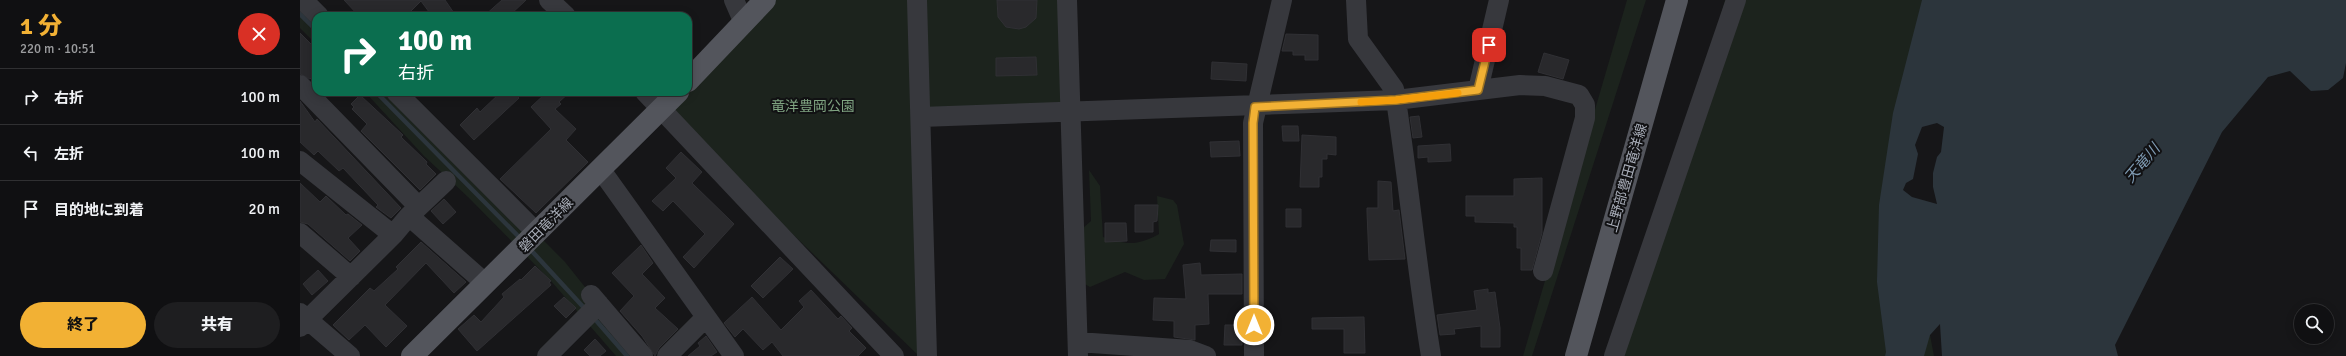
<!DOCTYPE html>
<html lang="ja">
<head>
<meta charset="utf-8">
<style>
  :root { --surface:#101012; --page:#1e1e20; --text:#f1f3f6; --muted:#9c9d9f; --line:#303032; --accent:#f2b134 }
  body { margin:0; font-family:Signika,"Noto Sans JP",sans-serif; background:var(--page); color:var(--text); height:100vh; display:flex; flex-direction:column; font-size:15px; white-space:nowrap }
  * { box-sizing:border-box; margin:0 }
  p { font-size:13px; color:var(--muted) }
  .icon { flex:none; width:22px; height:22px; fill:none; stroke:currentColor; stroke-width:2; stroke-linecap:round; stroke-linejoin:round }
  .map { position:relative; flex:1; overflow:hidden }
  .side { display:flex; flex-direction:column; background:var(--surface); width:300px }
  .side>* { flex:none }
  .top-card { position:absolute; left:12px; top:12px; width:380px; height:84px; border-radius:12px; box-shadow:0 2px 10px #0003,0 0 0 1px var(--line); background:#0b6e4f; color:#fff; overflow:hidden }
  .buttons { position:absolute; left:1994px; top:304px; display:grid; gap:8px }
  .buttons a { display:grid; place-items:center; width:40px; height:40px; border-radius:50%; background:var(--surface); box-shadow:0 2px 10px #0003,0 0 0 1px var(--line); font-size:20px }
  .pin { position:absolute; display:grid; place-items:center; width:34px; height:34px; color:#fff; margin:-17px; border-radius:8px; box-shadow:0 2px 6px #0006 }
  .me { position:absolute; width:44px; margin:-22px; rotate:0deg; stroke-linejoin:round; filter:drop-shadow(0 0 3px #0008) }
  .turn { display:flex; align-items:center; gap:14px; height:84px; padding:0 20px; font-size:18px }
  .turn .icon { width:52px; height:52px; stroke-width:2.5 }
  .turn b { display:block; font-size:28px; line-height:34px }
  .round { display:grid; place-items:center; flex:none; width:42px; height:42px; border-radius:21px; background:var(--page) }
  .summary { display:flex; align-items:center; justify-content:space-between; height:68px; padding:0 20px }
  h1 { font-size:24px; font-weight:800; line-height:30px; color:var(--accent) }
  .button { display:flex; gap:8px; margin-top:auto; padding:8px 20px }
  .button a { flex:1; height:46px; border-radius:24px; background:var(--accent); color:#111; font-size:16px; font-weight:800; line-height:46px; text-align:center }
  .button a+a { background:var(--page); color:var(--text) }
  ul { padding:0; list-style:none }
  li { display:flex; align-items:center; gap:12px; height:56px; padding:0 20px; border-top:1px solid var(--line) }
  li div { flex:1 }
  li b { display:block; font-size:15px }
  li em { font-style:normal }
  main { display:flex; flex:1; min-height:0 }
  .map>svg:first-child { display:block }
</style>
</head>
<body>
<main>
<section class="side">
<div class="summary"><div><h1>1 分</h1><p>220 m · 10:51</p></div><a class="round" style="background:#d93025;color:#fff"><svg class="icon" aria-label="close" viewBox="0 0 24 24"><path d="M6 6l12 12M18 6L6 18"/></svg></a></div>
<ul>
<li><svg class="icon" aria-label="right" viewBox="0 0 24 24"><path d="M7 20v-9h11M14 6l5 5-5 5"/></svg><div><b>右折</b></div><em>100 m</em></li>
<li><svg class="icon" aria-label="left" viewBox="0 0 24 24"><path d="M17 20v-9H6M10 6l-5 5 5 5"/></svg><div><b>左折</b></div><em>100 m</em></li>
<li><svg class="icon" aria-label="arrive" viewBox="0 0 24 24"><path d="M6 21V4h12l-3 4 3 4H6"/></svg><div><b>目的地に到着</b></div><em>20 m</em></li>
</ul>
<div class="button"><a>終了</a><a>共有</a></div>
</section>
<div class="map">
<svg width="2046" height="356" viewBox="0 0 2046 356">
  <rect width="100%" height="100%" fill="#161618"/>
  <!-- green -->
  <path fill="#1c231d" d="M0,0l16,16v28l-16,-16z
    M464,0h152l3,356 -257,-248z
    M617,0h141l5,111 -142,4z
    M1327,0h19l-114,356h-9z
    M1425,0h200l-40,169 45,166 4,21h-310z
    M65,92h31l169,170 75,94h-24l-65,-75 -83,-84 -44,-41z
    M789,170l11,16 3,51c23,8 35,9 56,-3l-2,-38 16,4 4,5 7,39 -19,35 -21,1 -19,-8 -35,15 -14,-8 -1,-44 16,-14z"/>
  <!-- water -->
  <path fill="#2c353c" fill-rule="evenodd" d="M1622,0h424v63l-3,15 -15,12 -17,1 -21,-20 -22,6 -46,55 -107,213 3,11h-176l-2,-32 -10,11 -6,21h-39l1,-4 -9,-70 2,-77 14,-92zM1637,123l7,4 -3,25 -4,5 -4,16v14l4,17 -25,-7 -9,-7 3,-7 7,-4 5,-25 -3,-9 7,-18z"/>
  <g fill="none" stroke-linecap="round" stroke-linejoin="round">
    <!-- stream -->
    <path stroke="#2c353c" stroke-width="4.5" d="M0,14l16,16
      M76,92l145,147
      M229,248l57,62
      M293,317l34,39"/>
  </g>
  <!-- building -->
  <path fill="#29292c" stroke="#303034" d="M44,0h101l11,16h-24l-11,-15 -15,15h-47z
    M202,0h24l-17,16h-25z
    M697,0h40l-1,18 -10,9 -7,2 -13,-2 -8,-10z
    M0,33l16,16v24l-6,6 -10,-5z
    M986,34l32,1v25h-13v-5h-12v-4h-11z
    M1244,53l25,7 -6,19 -25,-7z
    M736,57l1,18 -41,1v-18z
    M912,62l35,2 -1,17 -35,-2z
    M201,92h12l6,6 -45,42 -14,-15 17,-17 3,4z
    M247,92h23l-11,10 2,2 -6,5 21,20 -10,11 22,22 -52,51 -36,-34 51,-50 -20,-22z
    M60,95l43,40 -2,2 26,25 -1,2 10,10 -16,16 -59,-59 6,-7 -15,-15 2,-2 -3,-3z
    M0,101l15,21 2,-3 84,89 -10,10 -15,-11 2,-2 -35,-37 -4,3 -21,-20 -4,4 -14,-13z
    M1119,116l3,21 -9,1 -3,-21z
    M982,126h16l1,15h-16z
    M1002,135l34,2v18l-9,-1v5h-5v18h-3v10h-19z
    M939,141l1,15 -29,1 -1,-15z
    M1150,144l1,17 -23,1v-5l-10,1v-12z
    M381,152l21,20 -10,11 42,41 -40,44 -11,-11 22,-23 -32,-33 -10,10 -11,-10 24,-23 -10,-10z
    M1242,178v55l-10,37h-11v-22h-4v-21h-3v-4l-39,-1v-6h-9v-20h48v-17z
    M1078,181l13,1 2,29 6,-1 6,49 -36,1 -2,-48v-4h11z
    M0,183l20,19 6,-6 20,19 2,-1 14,11 -14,13 12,13 -10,10 -42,-37 -8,-2z
    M144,199l12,13 -13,12 -12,-13z
    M835,205h23l-1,16 -4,1v10h-18z
    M986,209h15v18h-15z
    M805,223h21l1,18 -22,1z
    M911,240h25v12l-26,-1z
    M121,242l45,40 -12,11 -28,-30 -41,42 22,21 -21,21 -21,-22 -16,15 -16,-15 37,-37 4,3 24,-22 -2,-2z
    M341,245l12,18 -11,11 23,24 -10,10 23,21 -19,19 -4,8 -13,-20 -22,-25 14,-15 -22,-23z
    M480,257l13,12 -30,29 -12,-12z
    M900,263l1,12 41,-1v20h-34l1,30 -14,1v15l-21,-3v-16l-21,-1 1,-22 32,1 -3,-34z
    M235,266l16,15 -2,1 2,3 -74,66 -19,-22 16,-14 7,7 23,-25 -2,-3 18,-15 1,1z
    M18,270l10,11 -16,14 -9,-11z
    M1188,289v4l7,-1 5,36v19h-19v-21l-27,3 1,5 -15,1 -3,-20 40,-5 -3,-19z
    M511,290l27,29 3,-3 11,12 -3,3 17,17 -8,8h-75l-11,-14 -9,8 -20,-21 -8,8 -11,-14 28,-26 29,33 23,-23 -5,-6z
    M264,297l12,11 -10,10 -12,-12z
    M1064,317l1,36h-21v-24h-32v-11z
    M925,325h17v20h-18z
    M406,336l11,16 -6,4h-23l12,-10 -2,-3z
    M295,339l11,12 -6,5h-10l-6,-6z"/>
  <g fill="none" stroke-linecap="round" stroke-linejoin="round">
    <!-- minor -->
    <path stroke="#37383d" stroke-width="20" d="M3,0l16,16
      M249,0l17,16
      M434,0l10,23
      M617,0l10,356
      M767,0l11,356
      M1056,0l2,39 36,50 2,11c13,86 21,171 35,256
      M0,85l118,121
      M1178,90l21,-90
      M96,92l141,141
      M345,92l249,264
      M621,117l475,-17 124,-15 25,1 34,9 6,10v13l-42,153
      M0,161l93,74
      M301,170l133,186
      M109,216l37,-35
      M0,233l51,44
      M291,295l52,61
      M0,313l50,43
      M0,327l93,-92 16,-19 76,67
      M778,342l112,8 16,6
      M247,356l52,-52
      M367,356l39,-39
      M954,356l-1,-233 29,-123
      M1314,356l122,-356"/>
    <!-- major -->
    <path stroke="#53555c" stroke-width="22" d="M388,81l77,-81
      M112,356l266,-264
      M1276,356l101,-356"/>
  </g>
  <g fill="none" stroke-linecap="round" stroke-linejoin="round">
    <!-- route casing -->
    <g stroke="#9d7322" stroke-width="10">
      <path id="route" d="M954,325l-1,-202 2,-16 141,-7 82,-10 11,-45"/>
    </g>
    <!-- route -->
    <use href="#route" stroke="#f2b134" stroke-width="7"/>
    <!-- slow -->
    <path stroke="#f59e0b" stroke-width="7" d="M1061,102l35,-2 62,-7"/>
  </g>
  <g text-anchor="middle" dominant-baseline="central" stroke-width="4" stroke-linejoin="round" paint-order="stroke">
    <!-- park labels -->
    <g font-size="14" fill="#7fa381" stroke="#111113">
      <text x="513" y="106">竜洋豊岡公園</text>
    </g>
    <!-- street labels -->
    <g font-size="14" fill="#a8adb8" stroke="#111113">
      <text transform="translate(1327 178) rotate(-74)">上野部豊田竜洋線</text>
      <text transform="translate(246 225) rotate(-45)">磐田竜洋線</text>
    </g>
    <!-- water labels -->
    <g font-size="15" font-style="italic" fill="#7f9bb3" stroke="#111113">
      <text transform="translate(1842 163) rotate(-50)">天竜川</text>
    </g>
  </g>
</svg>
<div class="buttons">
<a><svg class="icon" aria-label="search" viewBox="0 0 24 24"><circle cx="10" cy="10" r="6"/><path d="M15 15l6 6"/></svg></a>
</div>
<div class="pin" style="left:1189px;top:45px;background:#d93025"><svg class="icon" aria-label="arrive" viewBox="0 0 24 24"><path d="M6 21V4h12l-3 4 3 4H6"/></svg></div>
<svg class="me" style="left:954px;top:325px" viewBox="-20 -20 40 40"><circle r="17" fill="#f2b134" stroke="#fff" stroke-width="3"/><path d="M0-11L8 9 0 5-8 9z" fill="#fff"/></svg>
<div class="top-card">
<div class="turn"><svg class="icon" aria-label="right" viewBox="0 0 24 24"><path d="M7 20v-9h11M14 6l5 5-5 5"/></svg><div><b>100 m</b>右折</div></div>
</div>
</div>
</main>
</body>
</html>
